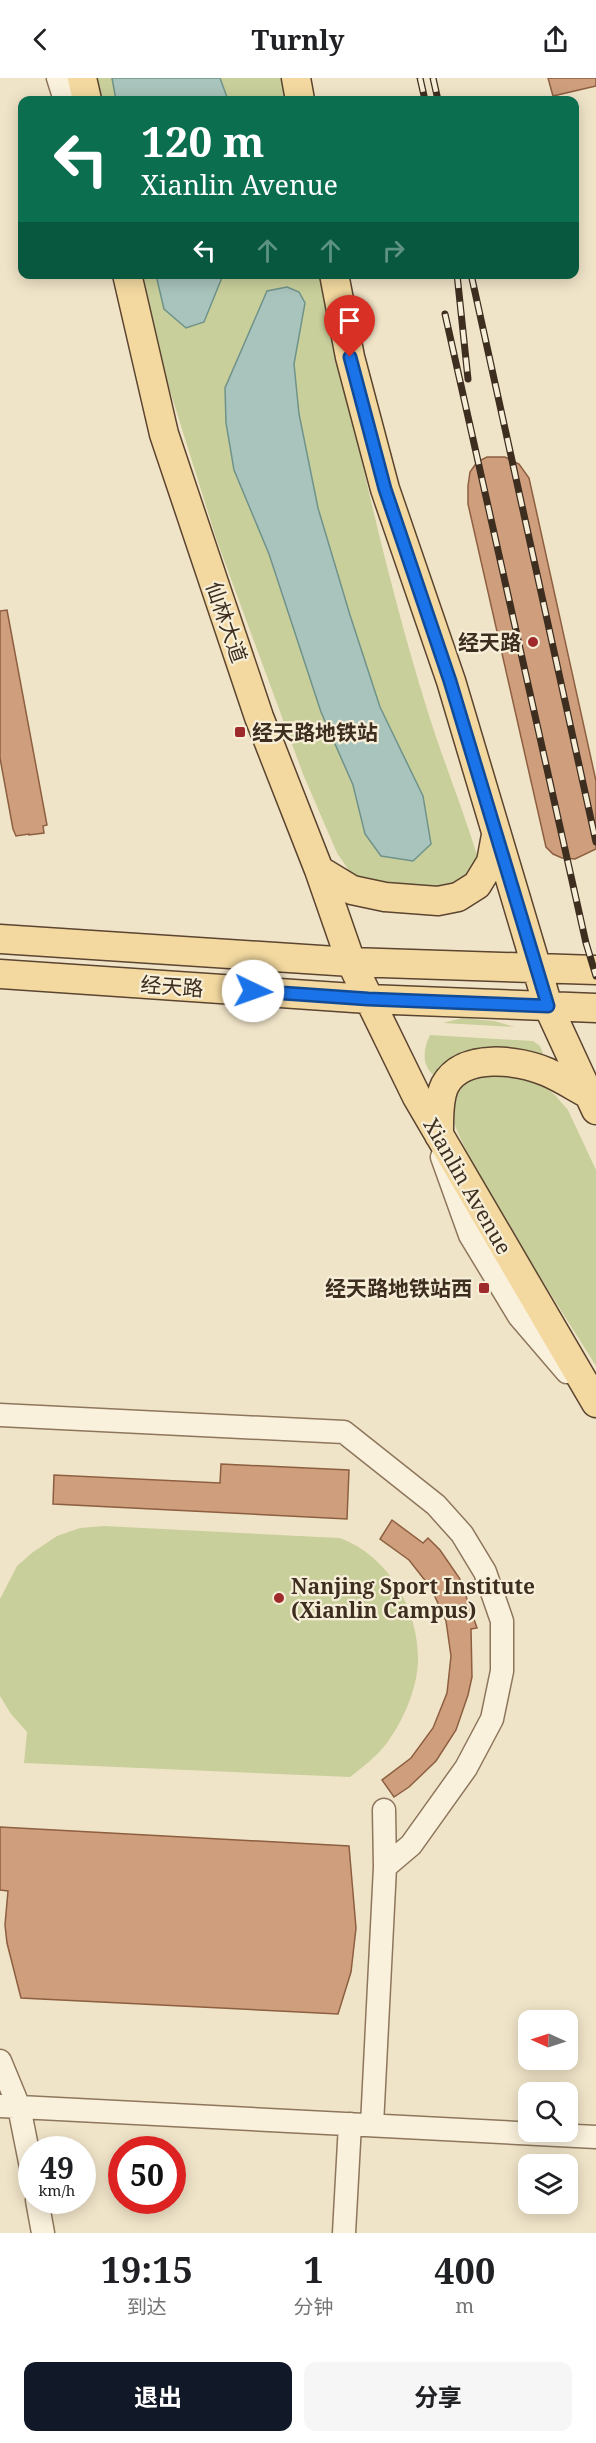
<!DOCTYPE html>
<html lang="zh">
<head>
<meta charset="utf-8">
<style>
  :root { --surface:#fff; --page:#f6f6f6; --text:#202124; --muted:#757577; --accent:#111827 }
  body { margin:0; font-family:"Noto Serif","Noto Sans SC",serif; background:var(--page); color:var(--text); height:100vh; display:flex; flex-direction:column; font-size:22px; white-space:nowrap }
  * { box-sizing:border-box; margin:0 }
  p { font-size:20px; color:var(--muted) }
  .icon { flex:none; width:33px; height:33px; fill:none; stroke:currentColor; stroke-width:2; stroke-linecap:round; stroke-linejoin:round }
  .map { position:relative; height:2155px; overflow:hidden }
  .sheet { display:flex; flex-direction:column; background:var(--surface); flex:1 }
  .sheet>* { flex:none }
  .guide { position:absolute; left:18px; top:18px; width:561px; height:183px; border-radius:12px; box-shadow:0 3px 15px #0003; background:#0b6e4f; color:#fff; overflow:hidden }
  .needle { width:39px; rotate:273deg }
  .buttons { position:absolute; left:518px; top:1932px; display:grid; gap:12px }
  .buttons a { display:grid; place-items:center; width:60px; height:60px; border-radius:12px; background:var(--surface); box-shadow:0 3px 15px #0003; font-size:30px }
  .speed { position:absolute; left:18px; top:2058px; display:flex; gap:12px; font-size:30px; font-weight:700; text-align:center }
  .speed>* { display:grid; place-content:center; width:78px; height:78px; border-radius:50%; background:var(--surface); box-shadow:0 3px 15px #0003; line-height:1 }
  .speed small { font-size:15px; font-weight:400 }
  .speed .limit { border:9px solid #d22; background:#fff; color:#111 }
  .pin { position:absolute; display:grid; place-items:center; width:51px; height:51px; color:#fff; margin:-62px -26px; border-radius:50% 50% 50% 0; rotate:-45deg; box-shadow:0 0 6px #0007 }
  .pin .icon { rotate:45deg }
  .me { position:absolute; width:66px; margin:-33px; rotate:93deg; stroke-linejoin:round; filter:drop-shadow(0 0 4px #0008) }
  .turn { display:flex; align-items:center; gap:21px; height:126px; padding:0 24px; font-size:27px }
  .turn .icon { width:78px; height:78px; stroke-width:2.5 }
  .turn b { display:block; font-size:42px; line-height:51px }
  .lanes { display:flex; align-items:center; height:57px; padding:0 24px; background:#0003; justify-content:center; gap:30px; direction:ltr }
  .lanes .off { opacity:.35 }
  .eta { display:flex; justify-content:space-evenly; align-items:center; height:102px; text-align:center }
  .eta b { font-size:36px; font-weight:700; line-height:42px }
  .primary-button { display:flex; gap:12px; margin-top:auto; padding:12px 24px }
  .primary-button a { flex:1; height:69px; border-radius:12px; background:var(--accent); color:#fff; font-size:24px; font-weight:700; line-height:69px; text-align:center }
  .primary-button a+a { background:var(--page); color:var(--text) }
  header { display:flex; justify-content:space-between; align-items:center; height:78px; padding:0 24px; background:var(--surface); font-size:27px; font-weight:700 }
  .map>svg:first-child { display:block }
</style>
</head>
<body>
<header><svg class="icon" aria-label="back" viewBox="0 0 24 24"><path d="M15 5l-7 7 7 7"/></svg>Turnly<svg class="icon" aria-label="share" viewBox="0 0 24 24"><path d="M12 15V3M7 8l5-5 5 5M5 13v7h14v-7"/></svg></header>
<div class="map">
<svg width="596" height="2155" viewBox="0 0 596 2155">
  <rect width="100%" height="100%" fill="#f0e4c8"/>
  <!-- green -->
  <path fill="#c9cf9b" d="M95,0h186l4,22h-185z
    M141,197h180c31,145 62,292 106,434 15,49 35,97 50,146l-4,17 -28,20 -75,-7 -18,-10 -15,-22 -34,-79 -86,-233 -56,-179z
    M462,940l32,3 21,6 -72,-4z
    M430,957l103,6 7,5 3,7 -3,7 -105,16c-14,-10 -12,-27 -5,-41z
    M480,992l54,8 20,16 14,16 28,60v196c-23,-38 -148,-227 -145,-258 2,-18 16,-27 29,-38z
    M104,1448l236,12c49,18 79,72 78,124 -1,27 -15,59 -31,81 -10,13 -24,24 -37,34l-326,-14 3,-31 -16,-18 -11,-18v-97l17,-33 16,-14 24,-16 23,-8z"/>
  <!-- water -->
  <path fill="#a9c4bc" stroke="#6f938a" stroke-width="1.5" d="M112,0h108l8,22h-112z
    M156,197h67l-19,47 -18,6 -22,-19z
    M287,209l12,5 6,11 -11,61 5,50 19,94 32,107 30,92 43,89 8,48 -18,17 -32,-5 -16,-22 -12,-49 -32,-73 -52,-158 -35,-84 -8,-47 -1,-35 42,-97z"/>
  <!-- building -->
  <path fill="#cf9f7d" stroke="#8d5f41" stroke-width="1.5" d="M548,0h48v8l-43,10z
    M487,379h18l14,7 10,14 67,303v68l-21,10 -13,-1 -9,-4 -7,-7 -78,-343v-18l2,-14 7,-10z
    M7,532l40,215 -4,1 1,7 -15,2v-1l-13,2 -3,-7 -13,-71v-147z
    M221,1386l128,6 -2,49 -294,-15 1,-29 166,8z
    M392,1442l31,23 5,-5 12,12 20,29 17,49 -6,1 1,48 -4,18 -12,35 -20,31 -27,26 -15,10 -12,-17 29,-22 22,-30 14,-35 4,-37 -5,-35 -15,-33 -22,-28 -29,-21z
    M0,1749l349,19 7,82 -5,44 -13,42 -317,-16 -14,-55 -2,-18 3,-34 -8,-1z"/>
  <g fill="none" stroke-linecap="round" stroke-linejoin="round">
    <!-- minor casing -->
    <g stroke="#8d765c" stroke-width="25">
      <path id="minor" d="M58,0l7,22
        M442,1079l28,78 49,81 48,56
        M0,1337l344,17 92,73 26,29 23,38 17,49v50l-10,48 -26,49 -55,77 -26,22
        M0,1983l19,46 13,65
        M0,2028l596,31
        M372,2047l13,-258 -1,-57
        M37,2122l6,33
        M344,2155l6,-109"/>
    </g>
    <!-- major casing -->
    <g stroke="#5b4430" stroke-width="31">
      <path id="major" d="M82,0l5,22
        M296,0l4,22
        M127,196l37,160 95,283 60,153 32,92 66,135 179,306
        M334,196l16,83 35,132 66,192 97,325 48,104
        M319,792l33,20 33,7 53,4 20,-4 19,-12 14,-23 5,-27
        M0,861l351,23 245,8
        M0,896l368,25 228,9
        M439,1057c0,-15 -1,-36 6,-50 18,-33 74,-25 102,-13 14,6 28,15 41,22"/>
    </g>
    <!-- minor -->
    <use href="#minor" stroke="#faf1dc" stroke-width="22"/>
    <!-- major -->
    <use href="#major" stroke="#f3d9a0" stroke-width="28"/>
    <!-- rail casing -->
    <g stroke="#3d2e20" stroke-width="7">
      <path id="rail" d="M420,0l5,22
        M433,0l5,22
        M457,196l11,105
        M471,196l125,568
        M445,236l141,629 10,33"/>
    </g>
    <!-- rail -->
    <use href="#rail" stroke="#f7eed8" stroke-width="4.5" stroke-dasharray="14" stroke-linecap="butt"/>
  </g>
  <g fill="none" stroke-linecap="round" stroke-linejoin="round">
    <!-- route casing -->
    <g stroke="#114b97" stroke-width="15">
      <path id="route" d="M253,913l115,8 180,7 -98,-325 -65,-192 -35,-132"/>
    </g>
    <!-- route -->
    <use href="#route" stroke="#1a73e8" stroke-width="10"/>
  </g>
  <!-- markers -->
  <g fill="#9e2a2b" stroke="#f7eed8" stroke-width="2">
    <circle cx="533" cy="564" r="6"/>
    <rect x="234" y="648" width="12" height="12" rx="3"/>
    <rect x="478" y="1204" width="12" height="12" rx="3"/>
    <circle cx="279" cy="1520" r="6"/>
  </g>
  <g text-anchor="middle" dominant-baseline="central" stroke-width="4.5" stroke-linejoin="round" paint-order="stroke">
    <!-- street labels -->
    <g font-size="21" fill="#3d2e20" stroke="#f7eed8">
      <text transform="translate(227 544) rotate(71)">仙林大道</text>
      <text transform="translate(172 908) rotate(4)">经天路</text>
      <text transform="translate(468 1108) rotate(60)">Xianlin Avenue</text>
    </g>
    <!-- poi labels -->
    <g font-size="21" font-weight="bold" fill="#3d2e20" stroke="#f7eed8" text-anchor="end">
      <text x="521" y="564">经天路</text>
      <text x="252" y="654" text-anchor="start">经天路地铁站</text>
      <text x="472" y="1210">经天路地铁站西</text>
      <text x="291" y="1508" text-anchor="start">Nanjing Sport Institute<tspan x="291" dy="24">(Xianlin Campus)</tspan></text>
    </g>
  </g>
</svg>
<div class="buttons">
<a><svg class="needle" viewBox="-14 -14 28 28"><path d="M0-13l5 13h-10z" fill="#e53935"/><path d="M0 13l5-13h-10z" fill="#757577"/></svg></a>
<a><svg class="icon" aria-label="search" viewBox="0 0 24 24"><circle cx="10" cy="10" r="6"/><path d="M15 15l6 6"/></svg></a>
<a><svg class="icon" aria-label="layers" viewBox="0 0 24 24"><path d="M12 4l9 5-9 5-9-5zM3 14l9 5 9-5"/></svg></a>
</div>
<div class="speed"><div>49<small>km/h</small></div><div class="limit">50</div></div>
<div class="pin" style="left:350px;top:279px;background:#d93025"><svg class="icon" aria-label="arrive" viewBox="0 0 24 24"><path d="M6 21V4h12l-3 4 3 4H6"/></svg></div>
<svg class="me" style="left:253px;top:913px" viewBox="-20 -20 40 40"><circle r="19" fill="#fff"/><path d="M0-13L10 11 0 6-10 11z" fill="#1a73e8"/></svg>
<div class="guide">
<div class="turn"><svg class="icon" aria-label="left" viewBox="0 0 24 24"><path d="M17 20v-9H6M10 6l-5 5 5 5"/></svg><div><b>120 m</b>Xianlin Avenue</div></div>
<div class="lanes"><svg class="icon" aria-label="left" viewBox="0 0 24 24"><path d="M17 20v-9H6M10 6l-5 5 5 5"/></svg><svg class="icon off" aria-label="ahead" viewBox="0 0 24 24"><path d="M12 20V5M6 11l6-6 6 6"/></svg><svg class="icon off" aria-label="ahead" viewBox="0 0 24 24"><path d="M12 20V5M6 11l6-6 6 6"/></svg><svg class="icon off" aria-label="right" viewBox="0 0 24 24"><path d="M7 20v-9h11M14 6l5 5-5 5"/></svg></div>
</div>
</div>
<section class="sheet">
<div class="eta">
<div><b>19:15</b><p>到达</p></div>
<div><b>1</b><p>分钟</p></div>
<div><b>400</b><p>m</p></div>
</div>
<div class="primary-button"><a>退出</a><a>分享</a></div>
</section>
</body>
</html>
